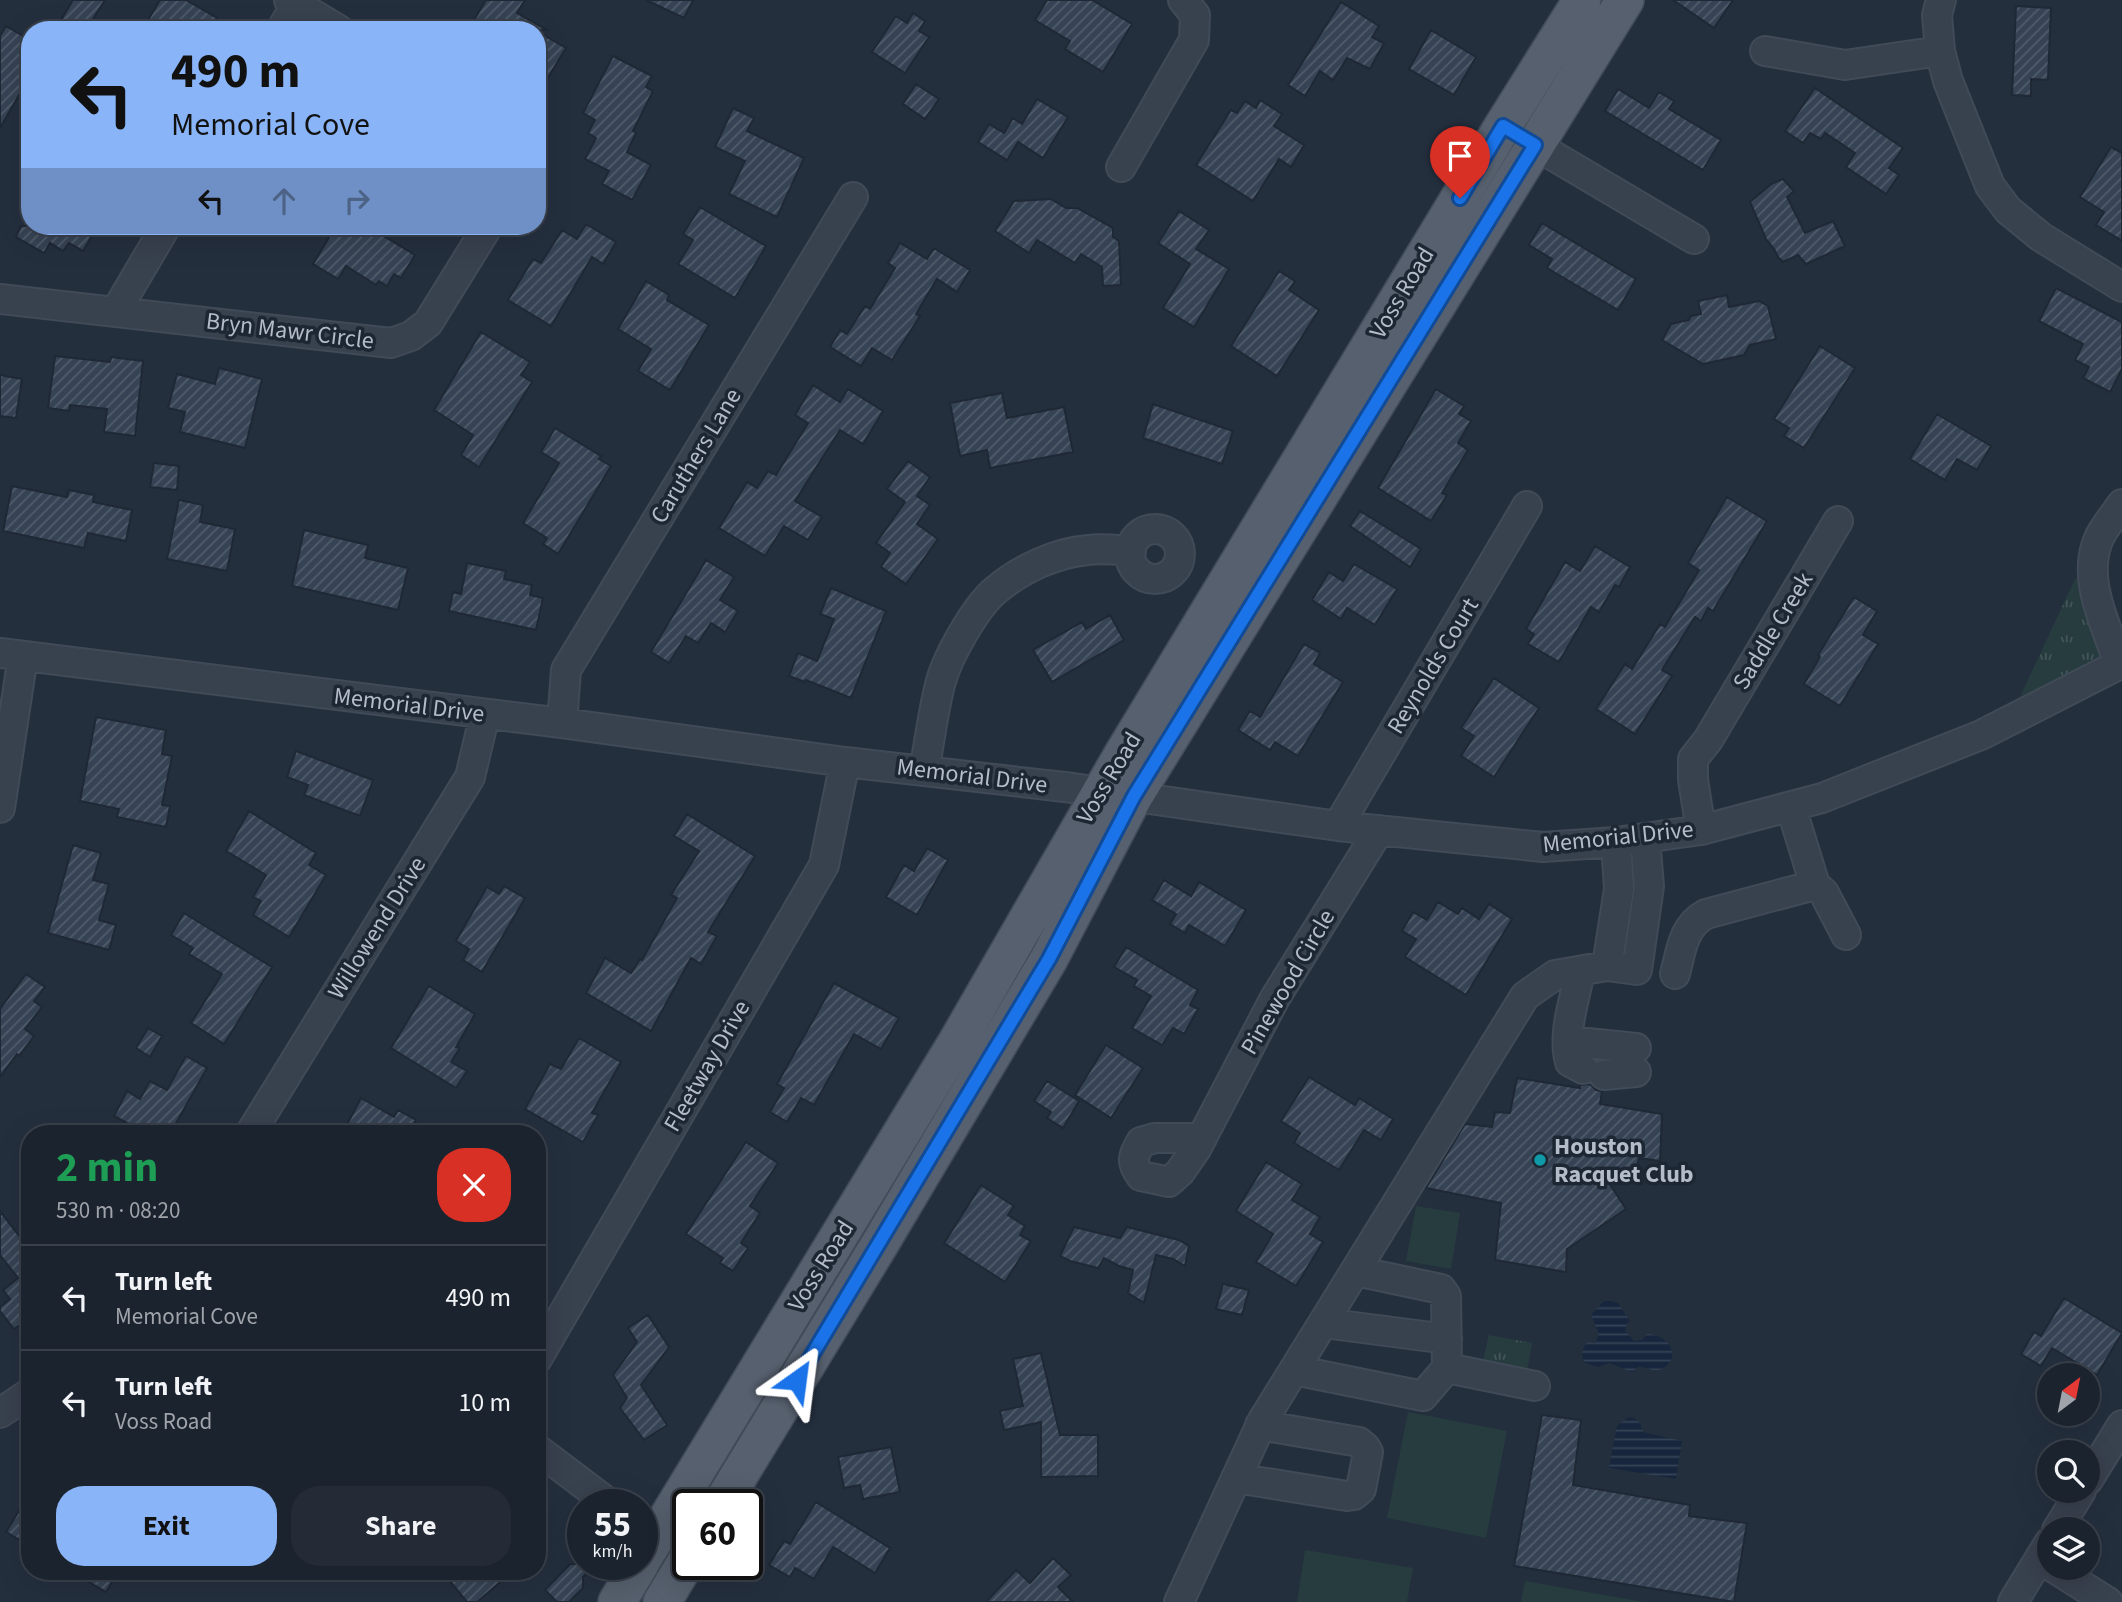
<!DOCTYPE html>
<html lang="en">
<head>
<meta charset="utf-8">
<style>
  :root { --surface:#1b232e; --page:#242b36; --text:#f1f3f6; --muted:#a0a4aa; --line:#39404a; --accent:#8ab4f8 }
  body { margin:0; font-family:"Source Sans 3",sans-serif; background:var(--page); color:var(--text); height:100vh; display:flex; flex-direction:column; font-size:26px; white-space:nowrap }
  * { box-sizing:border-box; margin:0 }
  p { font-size:23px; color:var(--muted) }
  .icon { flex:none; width:38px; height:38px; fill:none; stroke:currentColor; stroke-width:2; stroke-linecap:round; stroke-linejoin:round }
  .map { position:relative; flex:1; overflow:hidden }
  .drawer { position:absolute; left:21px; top:1125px; width:525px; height:455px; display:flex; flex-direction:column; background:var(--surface); border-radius:28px; box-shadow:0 7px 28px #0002,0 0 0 2px var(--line) }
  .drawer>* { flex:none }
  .banner { position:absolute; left:21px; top:21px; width:525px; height:214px; border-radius:28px; box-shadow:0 7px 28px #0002,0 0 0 2px var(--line); background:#8ab4f8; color:#111; overflow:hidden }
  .needle { width:46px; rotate:32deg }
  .buttons { position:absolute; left:2037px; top:1363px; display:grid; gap:14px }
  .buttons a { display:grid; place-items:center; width:63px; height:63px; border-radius:50%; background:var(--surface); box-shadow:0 7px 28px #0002,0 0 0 2px var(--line); font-size:35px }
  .speed { position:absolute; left:567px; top:1489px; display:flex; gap:14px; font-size:35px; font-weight:700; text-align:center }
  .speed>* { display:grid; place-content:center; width:91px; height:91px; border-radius:50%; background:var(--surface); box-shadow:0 7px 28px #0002,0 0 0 2px var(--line); line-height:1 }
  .speed small { font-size:18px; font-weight:400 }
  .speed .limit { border:4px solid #111; border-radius:10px; background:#fff; color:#111 }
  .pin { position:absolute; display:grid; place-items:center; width:60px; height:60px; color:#fff; margin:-72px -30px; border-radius:50% 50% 50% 0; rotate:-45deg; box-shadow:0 0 7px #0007 }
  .pin .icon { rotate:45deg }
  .me { position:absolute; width:77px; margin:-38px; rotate:31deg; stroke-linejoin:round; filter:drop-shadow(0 0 5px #0008) }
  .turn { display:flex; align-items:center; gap:24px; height:147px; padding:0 35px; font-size:32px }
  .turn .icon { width:91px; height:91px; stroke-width:2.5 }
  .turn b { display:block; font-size:49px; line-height:60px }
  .lanes { display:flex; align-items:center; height:66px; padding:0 35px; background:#0003; justify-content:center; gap:35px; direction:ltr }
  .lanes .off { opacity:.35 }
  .round { display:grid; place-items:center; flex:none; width:74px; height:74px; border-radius:28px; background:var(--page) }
  .overview { display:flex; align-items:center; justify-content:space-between; height:119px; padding:0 35px }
  h1 { font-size:42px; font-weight:700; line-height:52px; color:#1e9e55 }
  .button { display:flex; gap:14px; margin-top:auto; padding:14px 35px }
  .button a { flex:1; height:80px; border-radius:28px; background:var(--accent); color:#111; font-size:28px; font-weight:700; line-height:80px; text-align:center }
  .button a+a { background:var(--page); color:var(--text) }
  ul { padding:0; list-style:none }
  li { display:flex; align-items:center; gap:21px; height:105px; padding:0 35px; border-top:2px solid var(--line) }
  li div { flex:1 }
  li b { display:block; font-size:26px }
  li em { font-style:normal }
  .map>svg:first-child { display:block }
</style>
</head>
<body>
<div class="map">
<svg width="2122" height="1602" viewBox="0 0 2122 1602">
  <defs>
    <pattern id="grass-tufts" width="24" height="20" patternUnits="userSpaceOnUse" patternTransform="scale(1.75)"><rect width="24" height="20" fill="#263c3f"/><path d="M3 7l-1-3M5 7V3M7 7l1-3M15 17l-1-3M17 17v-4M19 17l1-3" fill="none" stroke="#435659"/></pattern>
    <pattern id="water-rules" width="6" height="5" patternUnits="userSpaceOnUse" patternTransform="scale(1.75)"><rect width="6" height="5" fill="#17263c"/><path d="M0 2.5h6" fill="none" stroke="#364457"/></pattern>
    <pattern id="building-hatch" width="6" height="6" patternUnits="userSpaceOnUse" patternTransform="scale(1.75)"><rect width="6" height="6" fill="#364354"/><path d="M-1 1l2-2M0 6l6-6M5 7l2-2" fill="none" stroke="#515c6b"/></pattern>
  </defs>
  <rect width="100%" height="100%" fill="#242f3e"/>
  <!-- grass -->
  <path fill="url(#grass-tufts)" d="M2076,577l25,83 -81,37z
    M1489,1335l43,8 -6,33 -45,-7z"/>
  <!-- pitch -->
  <path fill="#263c3f" d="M1416,1206l44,7 -9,56 -45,-8z
    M1408,1412l99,19 -21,107 -99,-20z
    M1305,1550l108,18 -6,34h-110z
    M1525,1581l119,21h-123z"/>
  <!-- water -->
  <path fill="url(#water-rules)" d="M1608,1300l10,3 12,18 -3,2 -2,8 9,10 8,-1 5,-6c26,1 37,29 9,37l-17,-5 -7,6 -23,-9 -11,4 -13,-4c-4,-7 -4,-15 3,-21l7,1 4,-9 -8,-19 12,-13z
    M1629,1417c10,1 12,8 14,15l39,9 -6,38 -67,-11 8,-42z"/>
  <!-- building -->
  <path fill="url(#building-hatch)" stroke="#1f2835" stroke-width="2" d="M73,0h32l-19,30h-31z
    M160,0h26l31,18 -6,12h-46l-17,-10z
    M486,0h39l-8,13 30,17h-79z
    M646,0h47l-9,18z
    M1047,0h45l40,24 -29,48 -38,-23 5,-8 -35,-21z
    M1673,0h60l-19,28z
    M1341,2l38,24 -7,11 12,6 -14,26 -23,-11 -14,22 -13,-9 -15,25 -17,-11z
    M2016,6l35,2 -3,72 -17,-1v17l-19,-1z
    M913,13l12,8 -6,10 10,6 -24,36 -33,-21 24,-36 11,7z
    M6,26l24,14v61l-11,-6 -19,33v-92z
    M1431,30l45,27 -22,38 -45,-26z
    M537,31l29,17 -29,48z
    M613,56l39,20 -6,11 7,4 -20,40 3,2 -9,19 24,13 -19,35 -30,-16 7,-13 -24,-12 11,-21 -8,-5 7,-13 -12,-7z
    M916,84l23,15 -14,20 -22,-15z
    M1815,88l88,60 -14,20 10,7 -13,19 -40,-27 9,-14 -30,-20 -4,6 -11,-6 -7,10 -18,-12z
    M1618,89l31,19 10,-16 15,9 -5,8 52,31 -18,30 -98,-59z
    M1037,99l31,18 -25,41 -25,-16 -11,18 -29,-18 11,-18 15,9 9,-15 9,6z
    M1260,100l22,14 -8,12 30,19 -13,22 -12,-8 -26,42 -57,-36 35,-55 6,3 8,-12 11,7z
    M733,108l21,10 -7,13 57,27 -27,59 -48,-23 16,-33 -30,-14z
    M2111,147l11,6v88l-26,-16 8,-13 -24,-15z
    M1783,179l11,12 -7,6 18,36 28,-12 12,25 -39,18 -8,-9 -15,7 -5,-5 -4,-8 -8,-10 -16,-37 21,-18z
    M1051,199l15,9h11l36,20v9l6,4 2,44 -18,1 -1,-19 -21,-13 -6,9 -38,-23 -8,13 -34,-22 19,-30z
    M700,207l66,39 -31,52 -57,-34 15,-24 -10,-6z
    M1179,211l30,19 -13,19 33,20 -35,58 -31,-19 27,-44 -32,-21z
    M1542,223l94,56 -18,31 -71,-42 5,-9 -23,-14z
    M586,224l30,18 -13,22 -11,-7 -41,69 -43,-26 25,-41 8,4 21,-33 15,9z
    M21,226h77l-15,25 -14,-8 -6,8 -13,-8 -6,10 -28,-16z
    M336,226h31l48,29 -14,23 -7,-4 -7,12 -8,-5 -3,4 -30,-19 -8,13 -25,-15z
    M900,243l27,16 7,-11 36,22 -13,22 -20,-13 -21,35 4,2 -28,44 -20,-12 -11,18 -31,-19 10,-17 7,4 18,-28 5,3 25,-41 -7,-5z
    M1279,271l16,10 -6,9 30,20 -42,66 -46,-30z
    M646,281l23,14 -2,5 42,25 -39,65 -32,-19 13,-22 -33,-20z
    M2056,288l66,34v47l-12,23 -27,-14 6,-11 -14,-7 8,-16 -44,-23z
    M1727,295l2,12 30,-6 9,5 8,33 -26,6 -6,10 -41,9 -41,-24 9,-16 18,-4 2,-4 10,-2 -3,-13z
    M481,332l49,30 -9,13 11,7 -53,85 -18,-12 12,-20 -39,-25z
    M1820,346l35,22 -51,80 -20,-12 5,-8 -15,-9z
    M55,356l55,6 1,-5 32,4 -8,75 -31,-4 3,-23 -37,-4 -1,6 -21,-3z
    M219,368l43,11 -17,69 -65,-16 5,-20 -17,-4 9,-34 38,10z
    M0,375l22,4 -6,39 -16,-2z
    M813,385l27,17 8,-13 35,22 -20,33 -23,-14 -45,71 27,16 -14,23 -24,-14 -19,30 -46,-28 28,-46 10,6 11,-17 8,4 32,-52 -13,-8z
    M1436,389l28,17 -5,8 12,7 -13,22 10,7 -26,43 5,2 -16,26 -53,-33z
    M1002,393l5,25 57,-11 9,45 -83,16 -3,-18 -27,6 -10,-53z
    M1153,404l80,27 -11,33 -79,-26z
    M1937,414l54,32 -14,24 -20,-11 -12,21 -35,-21z
    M555,428l46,28 -2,3 12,7 -53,88 -15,-10 4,-6 -24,-15 36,-60 -18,-11z
    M908,461l22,16 -13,19 13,9 -13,19 21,15 -32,45 -25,-17 9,-14 -14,-10 29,-41 -18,-13z
    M154,463l25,3 -2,24 -27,-3z
    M12,486l55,11 2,-7 25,5 -1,7 39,8 -6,31 -38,-8 -4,15 -81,-17z
    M1727,497l40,24 -54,90 -5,-3 -7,13 -6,-4 -33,53 10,6 -37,58 -39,-25 29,-45 7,5 28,-45 5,3 34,-57 -11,-7z
    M179,500l24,5 -3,17 35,7 -8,42 -60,-12z
    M1360,511l61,38 -11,18 -60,-41z
    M304,530l64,15 -3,13 43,10 -10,42 -106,-24z
    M1595,546l35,21 -11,20 -4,-2 -16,27 -8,-5 -32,55 -31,-18 6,-10 -8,-5 39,-67 15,9z
    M706,560l28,17 -14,23 18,11 -13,21 -14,-9 -13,20 -12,-7 -17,27 -18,-11z
    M467,563l39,8 -2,8 28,6 -2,10 13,3 -7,32 -87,-19 4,-19 8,2z
    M1354,564l43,25 -22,36 -28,-17 -6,11 -29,-19 17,-28 14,9z
    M831,588l55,23 -35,87 -45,-18 -1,2 -16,-6 9,-23 19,8 17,-42 -14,-5z
    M1854,597l23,14 -14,24 15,9 -38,62 -36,-22 16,-27 -2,-2z
    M1110,615l14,25 -72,42 -19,-32 49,-28 4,7z
    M1304,644l16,9 -6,11 29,18 -45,74 -23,-14 -5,8 -32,-20 12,-19 10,6z
    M1494,678l45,30 -45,69 -33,-21 13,-20 -13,-8z
    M96,717l70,13 -4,24 10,2 -10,49 8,1 -4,21 -49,-10 2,-8 -39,-8z
    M296,751l77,29 -13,36 -56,-21 4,-10 -21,-8z
    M249,811l67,42 -7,12 17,10 -37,62 -36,-22 8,-14 -8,-4 13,-22 -40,-24z
    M687,814l68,42 -47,76 9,4 -16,28 -10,-6 -40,73 -65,-38 19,-35 26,15 9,-14 2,1 35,-62 -6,-3 28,-44 -25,-15z
    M73,845l28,8 -8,27 16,4 -10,36 17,5 -7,25 -61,-17z
    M927,848l21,12 -31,55 -31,-18 18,-32 10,6z
    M1164,880l27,16 8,-14 47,28 -21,36 -36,-21 -4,8 -15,-9 6,-10 -24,-14z
    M504,886l21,12 -43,74 -19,-12 6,-11 -13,-8 31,-54 12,7z
    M1438,902l20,12 4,-6 17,11 10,-15 23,15 -46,76 -61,-38 11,-18 -14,-8 11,-19 14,8z
    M184,913l88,54 -48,77 -33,-21 31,-49 -33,-20 4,-6 -22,-13z
    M1126,947l72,43 -8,15 8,4 -14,25 -11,-6 -11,17 -30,-17 19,-32 -17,-10 3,-6 -23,-13z
    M26,974l19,13 -11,14 8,6 -17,22 9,7 -15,20 -2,-2 -17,23v-68z
    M834,983l65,35 -18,31 -27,-15 -40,71 -13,-7 -14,24 -17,-10 14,-24 -7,-4z
    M429,986l46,28 -19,33 4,1 -9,14 16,9 -11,17 -65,-40z
    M148,1028l14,8 -12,21 -14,-9z
    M579,1038l42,24 -29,51 6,2 -15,27 -58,-33 25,-45 11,5z
    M1106,1045l37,23 -32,50 -36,-23z
    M186,1056l21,12 -37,66h-23l-33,-18 13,-25 13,8 10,-18 17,9z
    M1309,1077l46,28 4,-7 34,21 -12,21 -17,-10 -25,40 -45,-27 6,-10 -19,-12z
    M1517,1078l63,10v-3l10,-1 6,6 6,1 -2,13 62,10 -2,47 -21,-3 -4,22 -32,-6 23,35 -59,40 -1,23 -71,-12 6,-57 -75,-15 39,-64 27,3 3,-15 15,1z
    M1047,1081l32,20 -16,27 -16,-10 4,-6 -17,-11z
    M361,1098l33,19 4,-7 18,10 -8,14h-66z
    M746,1142l32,21 -28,43 10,7 -19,30 7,5 -15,23 -13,-8 3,-5 -37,-24z
    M1266,1162l36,22 -10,16 28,17 -10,17 13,8 -27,44 -40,-24 17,-28 -37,-23z
    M981,1185l33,21 -6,9 17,11 -5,9 11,6 -26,41 -61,-39z
    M0,1211l30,39v68l-16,11 -14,-18v-4l10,-8 -7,-9 15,-12 -18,-23z
    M1074,1227l46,11 7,-11 52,13 10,6 -4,20 -12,-7 -17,-4 -12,48 -16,-10 5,-23 -14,-4 -15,-8 -6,10 -28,-7 -10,-5z
    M1223,1284l26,6 -7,25 -26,-6z
    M2064,1298l58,35 -25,42 -45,-27 -11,18 -20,-12 13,-22 7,4z
    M648,1315l21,32 -28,38 26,40 -23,15 -24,-32 7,-10 -14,-23 24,-33 -9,-14z
    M1041,1353l19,82h38v41l-57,1v-55l-37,8 -4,-19 23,-5 -10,-47z
    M1542,1415l39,5 -8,65 117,20 -1,11 58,7 -13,79 -220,-36z
    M891,1447l9,45 -37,7 -3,-14 -16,3 -6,-31z
    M30,1493v53l-24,-14z
    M816,1502l74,46 -15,25 -42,-26 -19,32 -19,-11 -5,9 -21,-12 15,-24 6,3z
    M1053,1558l18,17 -13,12 15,15h-87l30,-32 14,13z
    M570,1564h26l-13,13v11l-14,14h-12l-12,-12z
    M72,1572h46l-12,20z
    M457,1572h55l-35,30h-10l-19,-23z"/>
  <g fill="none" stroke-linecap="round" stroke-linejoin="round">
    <!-- minor casing -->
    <g stroke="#414a57" stroke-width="32">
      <path id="minor" d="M289,0l50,30
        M1941,0l-4,15 3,36 8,30 42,105 18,24 33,27 81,50
        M281,30l15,-25
        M1765,51l80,14 95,-14
        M1520,136l174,103
        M1121,167l73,-127 1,-25 -12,-15
        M0,299l391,44 20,-7 17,-13 60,-97
        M116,311l50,-85
        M1130 554a25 25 0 1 1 50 0a25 25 0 1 1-50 0Z
        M0,653l562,70 283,39 228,26 265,38 205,21 73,-5 85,-12 121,-32 159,-63 141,-72
        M2119,664c-13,-40 -39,-87 -19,-128 6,-11 15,-22 22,-32
        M562,723l4,-53 287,-473
        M924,770c6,-29 9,-60 17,-89 7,-25 35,-75 55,-91 25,-21 59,-37 92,-40 14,-2 29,0 43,1
        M1791,807l24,78 9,8 22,42
        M0,808l23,-152
        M1338,826l189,-320
        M1701,830l-8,-50v-21l15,-19 130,-219
        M1607,966l12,-77 -3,-47
        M1580,971c-5,28 -18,63 -10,91l13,7
        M1675,974c6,-23 8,-48 31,-60l109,-29
        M1568,1041l68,7
        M1604,1075l32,-3
        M250,1134l220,-357 15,-63
        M1202,1138h-47l-14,4c-8,15 -11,19 0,34l28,6 11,-10 16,-23 79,-151 104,-168
        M1324,1323l123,16
        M537,1359l287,-494 21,-103
        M1447,1368l88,18
        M1294,1370l129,26 24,-28 -1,-72 -5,-7 -85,-18
        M0,1413l30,-20
        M537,1449l74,56
        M1236,1478l111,18 7,-1 7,-6 7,-37 -3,-5 -6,-5 -99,-17
        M2088,1480l34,-55
        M2057,1530l24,-39
        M2054,1568l54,34
        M1179,1602l84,-182 262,-424 30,-21 52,-9 30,4 12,-84 -4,-48
        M2013,1602l36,-59"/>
    </g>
    <!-- major casing -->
    <g stroke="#414a57" stroke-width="40">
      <path id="major" d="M721,1505l157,-258 171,-288 85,-163 491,-796
        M642,1560l315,-518 166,-288 380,-628 79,-126
        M617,1602l23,-38
        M662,1602l26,-43"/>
    </g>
    <!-- minor -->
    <use href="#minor" stroke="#38414e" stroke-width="28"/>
    <!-- major -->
    <use href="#major" stroke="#56606e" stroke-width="37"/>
  </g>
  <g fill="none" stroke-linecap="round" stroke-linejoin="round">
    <!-- route casing -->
    <g stroke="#114b97" stroke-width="18">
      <path id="route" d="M797,1380l252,-421 85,-163 401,-651 -32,-19 -43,72"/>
    </g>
    <!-- route -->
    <use href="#route" stroke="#1a73e8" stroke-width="12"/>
  </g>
  <!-- markers -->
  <circle fill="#0f9aa8" stroke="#1d2633" stroke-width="2.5" cx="1540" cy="1160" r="7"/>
  <g text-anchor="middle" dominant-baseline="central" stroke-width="7" stroke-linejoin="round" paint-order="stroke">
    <!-- street labels -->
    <g font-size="24" fill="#b4bcc9" stroke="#1d2633">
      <text transform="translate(1402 293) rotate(-59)">Voss Road</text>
      <text transform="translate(290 331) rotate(7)">Bryn Mawr Circle</text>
      <text transform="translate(696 456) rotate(-59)">Caruthers Lane</text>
      <text transform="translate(1773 631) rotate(-59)">Saddle Creek</text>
      <text transform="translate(1433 666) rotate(-59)">Reynolds Court</text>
      <text transform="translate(409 705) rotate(7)">Memorial Drive</text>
      <text transform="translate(972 776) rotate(7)">Memorial Drive</text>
      <text transform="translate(1109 778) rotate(-59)">Voss Road</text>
      <text transform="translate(1618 837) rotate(-6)">Memorial Drive</text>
      <text transform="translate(377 928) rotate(-58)">Willowend Drive</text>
      <text transform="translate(1288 982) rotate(-60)">Pinewood Circle</text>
      <text transform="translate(707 1066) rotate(-60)">Fleetway Drive</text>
      <text transform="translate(821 1266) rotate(-58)">Voss Road</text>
    </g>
    <!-- poi labels -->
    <g font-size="24" font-weight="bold" fill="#b4bcc9" stroke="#1d2633" text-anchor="start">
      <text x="1554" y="1146">Houston<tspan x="1554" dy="28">Racquet Club</tspan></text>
    </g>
  </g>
</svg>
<div class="buttons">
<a><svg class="needle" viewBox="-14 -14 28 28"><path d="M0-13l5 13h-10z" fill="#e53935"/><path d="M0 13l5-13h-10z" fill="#a0a4aa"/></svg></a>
<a><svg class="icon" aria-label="search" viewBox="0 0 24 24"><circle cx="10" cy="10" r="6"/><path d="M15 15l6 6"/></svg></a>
<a><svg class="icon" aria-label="layers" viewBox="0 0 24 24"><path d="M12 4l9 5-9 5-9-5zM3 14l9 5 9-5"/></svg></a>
</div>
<div class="speed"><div>55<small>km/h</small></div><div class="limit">60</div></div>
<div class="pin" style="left:1460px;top:198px;background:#d93025"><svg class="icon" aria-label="arrive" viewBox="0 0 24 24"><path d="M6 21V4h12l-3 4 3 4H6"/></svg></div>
<svg class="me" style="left:797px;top:1380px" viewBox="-20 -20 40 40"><path d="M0-17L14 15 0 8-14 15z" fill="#1a73e8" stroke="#fff" stroke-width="4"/></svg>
<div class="banner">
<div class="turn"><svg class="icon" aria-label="left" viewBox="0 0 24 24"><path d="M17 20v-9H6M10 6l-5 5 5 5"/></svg><div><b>490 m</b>Memorial Cove</div></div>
<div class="lanes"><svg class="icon" aria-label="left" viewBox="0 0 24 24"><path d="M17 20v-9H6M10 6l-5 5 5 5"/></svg><svg class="icon off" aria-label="ahead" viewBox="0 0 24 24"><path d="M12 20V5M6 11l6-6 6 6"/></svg><svg class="icon off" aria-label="right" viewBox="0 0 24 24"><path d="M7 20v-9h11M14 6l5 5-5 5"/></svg></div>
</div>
<section class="drawer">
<div class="overview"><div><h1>2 min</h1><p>530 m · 08:20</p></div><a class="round" style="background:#d93025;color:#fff"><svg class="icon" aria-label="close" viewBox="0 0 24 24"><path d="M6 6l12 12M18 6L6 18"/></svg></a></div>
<ul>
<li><svg class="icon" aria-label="left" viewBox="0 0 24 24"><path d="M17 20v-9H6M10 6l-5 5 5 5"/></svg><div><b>Turn left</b><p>Memorial Cove</p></div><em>490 m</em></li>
<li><svg class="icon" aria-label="left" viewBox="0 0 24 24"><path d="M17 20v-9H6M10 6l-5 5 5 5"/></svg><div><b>Turn left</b><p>Voss Road</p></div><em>10 m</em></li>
</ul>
<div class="button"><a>Exit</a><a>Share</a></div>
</section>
</div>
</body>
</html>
